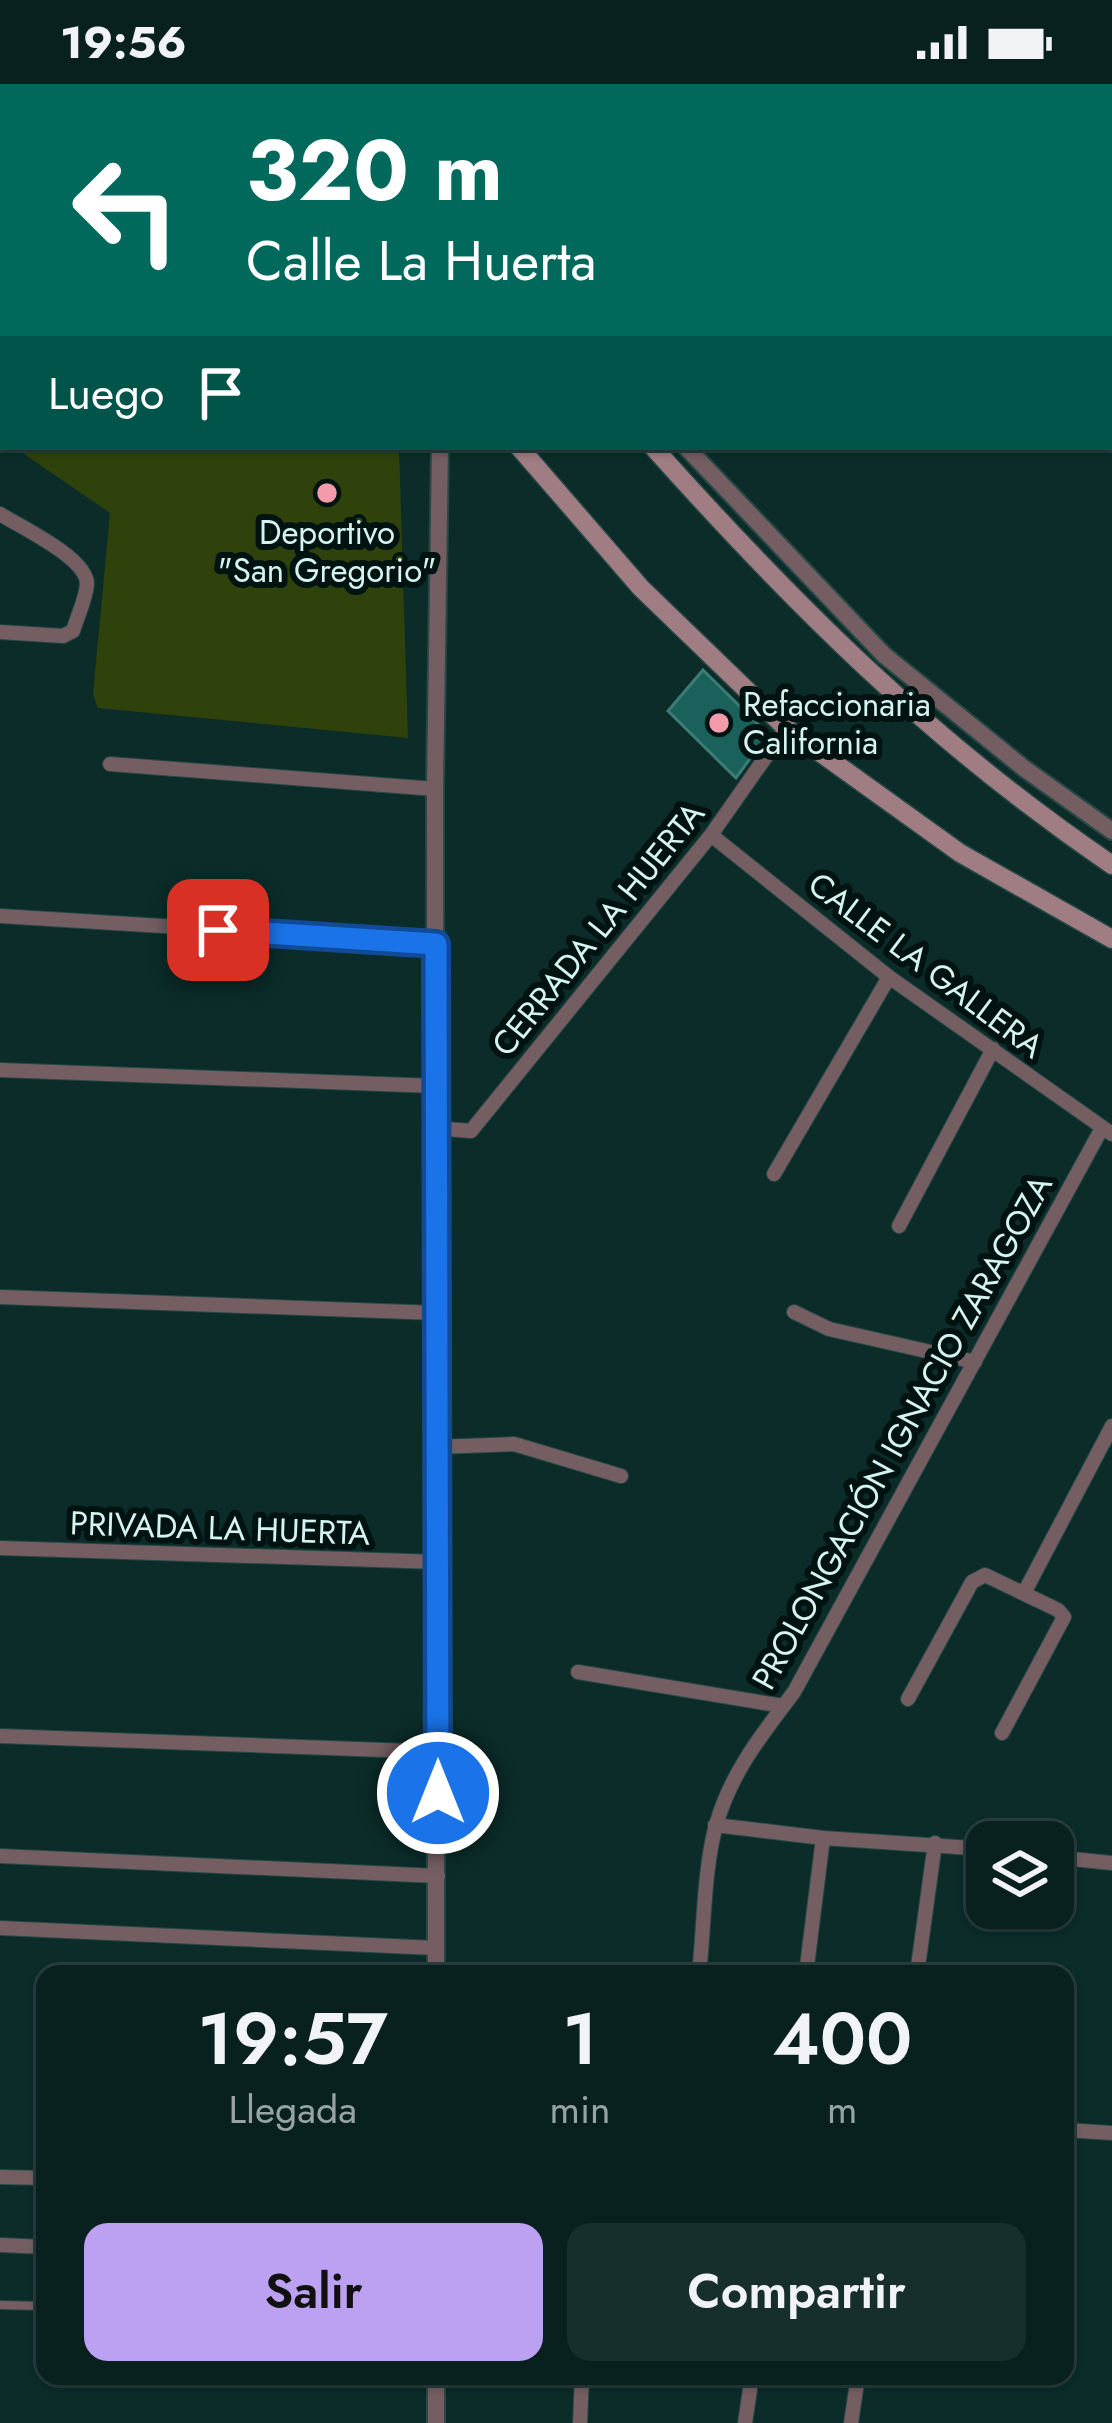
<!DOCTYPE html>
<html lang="es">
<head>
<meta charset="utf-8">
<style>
  :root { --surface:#08211f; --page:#162e2c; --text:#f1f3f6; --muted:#98a3a4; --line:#293e3d; --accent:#bca0f2 }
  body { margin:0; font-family:Jost,sans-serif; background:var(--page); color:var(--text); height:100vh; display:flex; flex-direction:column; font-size:45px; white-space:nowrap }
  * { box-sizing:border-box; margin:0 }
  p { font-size:39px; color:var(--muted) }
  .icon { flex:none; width:66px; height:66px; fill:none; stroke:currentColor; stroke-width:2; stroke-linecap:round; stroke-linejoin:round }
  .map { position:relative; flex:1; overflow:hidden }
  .side { position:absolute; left:36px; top:1881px; width:1038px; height:420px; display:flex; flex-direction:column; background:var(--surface); border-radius:24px; box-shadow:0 3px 9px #0004,0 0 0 3px var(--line) }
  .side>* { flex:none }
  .guide { position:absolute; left:0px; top:0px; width:1113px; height:366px; box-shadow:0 3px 9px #0004,0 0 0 3px var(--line); background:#00695c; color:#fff; overflow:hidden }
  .controls { position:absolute; left:966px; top:1737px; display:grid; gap:24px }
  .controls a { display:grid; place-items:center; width:108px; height:108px; border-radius:24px; background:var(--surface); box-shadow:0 3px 9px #0004,0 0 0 3px var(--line); font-size:60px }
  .pin { position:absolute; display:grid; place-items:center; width:102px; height:102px; color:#fff; margin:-51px; border-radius:24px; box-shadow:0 6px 18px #0006 }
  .me { position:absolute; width:132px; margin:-66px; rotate:0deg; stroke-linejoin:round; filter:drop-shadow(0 0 9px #0008) }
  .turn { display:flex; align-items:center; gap:42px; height:252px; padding:0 48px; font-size:54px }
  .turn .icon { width:156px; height:156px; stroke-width:2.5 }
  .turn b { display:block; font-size:84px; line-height:102px }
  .then { display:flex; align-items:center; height:114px; padding:0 48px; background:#0003; gap:24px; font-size:45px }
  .eta { display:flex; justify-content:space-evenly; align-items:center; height:204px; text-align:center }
  .eta b { font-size:72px; font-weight:600; line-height:84px }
  .button { display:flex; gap:24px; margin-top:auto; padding:24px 48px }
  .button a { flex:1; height:138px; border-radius:24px; background:var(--accent); color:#111; font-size:48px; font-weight:600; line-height:138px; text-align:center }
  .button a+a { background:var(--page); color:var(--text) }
  .status { display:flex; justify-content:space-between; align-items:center; height:84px; padding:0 60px; background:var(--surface); direction:ltr }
  .status svg { height:33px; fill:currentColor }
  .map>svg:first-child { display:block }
</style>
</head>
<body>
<div class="status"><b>19:56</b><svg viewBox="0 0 49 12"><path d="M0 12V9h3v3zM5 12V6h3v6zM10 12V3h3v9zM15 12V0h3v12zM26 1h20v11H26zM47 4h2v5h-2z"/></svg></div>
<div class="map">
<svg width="1112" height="2339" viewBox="0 0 1112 2339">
  <rect width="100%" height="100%" fill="#0b2c29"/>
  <!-- built -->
  <path fill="#0f3733" d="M0,0h238l2,3h-237v196z"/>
  <!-- green -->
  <path fill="#2f420c" d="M14,363h385l9,291 -310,-30 -5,-14 17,-181z"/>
  <!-- building -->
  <path fill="#1a615b" stroke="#3e7b75" stroke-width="3" d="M703,586l65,64 -32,44 -68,-67z"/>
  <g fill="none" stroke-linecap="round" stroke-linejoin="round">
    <!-- service casing -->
    <g stroke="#274845" stroke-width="10">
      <path id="service" d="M0,2221l45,1"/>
    </g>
    <!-- minor casing -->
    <g stroke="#274845" stroke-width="16">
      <path id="minor" d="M732,0l1,3
        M973,0l1,3
        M1110,137l2,-1
        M0,211h3
        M0,430c21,13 87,44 87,70 -1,15 -10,33 -14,47l-10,5 -63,-4
        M110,680l325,25
        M711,751l178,142 223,157
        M0,832l436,27
        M0,986l435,16
        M434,1044l37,3 240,-296 75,-107
        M774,1090l115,-197
        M899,1142l94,-177
        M0,1213l437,16
        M794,1228l35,17 146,33
        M437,1363l77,-3 107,32
        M0,1464l438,14
        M1024,1509l88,-167
        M578,1588l205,34
        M908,1615l64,-117 13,-7 73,35 6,7 -62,116
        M0,1652l438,16
        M715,1741l108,13 164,11
        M0,1772l438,20
        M1053,1773l59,6
        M0,1844l436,20
        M699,1890c5,-45 5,-110 18,-152 15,-51 46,-89 77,-130l308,-564
        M806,1890l17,-136
        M917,1890l18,-131
        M1065,2046l47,3
        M0,2093l45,1
        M0,2161l45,2
        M580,2339l2,-47
        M745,2339l7,-47
        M851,2339l7,-47"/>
    </g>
    <!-- tertiary casing -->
    <g stroke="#274845" stroke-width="20">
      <path id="tertiary" d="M393,0l1,3
        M686,363l198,208 141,114 87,62
        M436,1890l-1,-1185 5,-342
        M436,2292v47"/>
    </g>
    <!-- secondary casing -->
    <g stroke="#274845" stroke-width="21">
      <path id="secondary" d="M256,0l2,3
        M304,0l5,3
        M365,0l2,3
        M519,363l122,141 145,140 174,125 152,86
        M653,363c144,161 280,296 459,418"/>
    </g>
    <!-- service -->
    <use href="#service" stroke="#745e62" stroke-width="8"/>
    <!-- minor -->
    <use href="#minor" stroke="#745e62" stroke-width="14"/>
    <!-- tertiary -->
    <use href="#tertiary" stroke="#745e62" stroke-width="16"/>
    <!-- secondary -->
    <use href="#secondary" stroke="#a07d83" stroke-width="18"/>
  </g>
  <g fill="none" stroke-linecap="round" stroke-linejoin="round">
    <!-- route casing -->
    <g stroke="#114b97" stroke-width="30">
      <path id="route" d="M218,846l218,14 2,849"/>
    </g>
    <!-- route -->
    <use href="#route" stroke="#1a73e8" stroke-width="21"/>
  </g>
  <!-- markers -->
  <g fill="#f39aab" stroke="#001311" stroke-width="4.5">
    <circle cx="327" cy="409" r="12"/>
    <circle cx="719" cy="639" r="12"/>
  </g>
  <g text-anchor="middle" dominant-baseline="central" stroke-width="12" stroke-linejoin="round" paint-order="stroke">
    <!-- poi labels -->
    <g font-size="33" fill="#d5f4f0" stroke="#001311">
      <text x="327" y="448">Deportivo<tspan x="327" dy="38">"San Gregorio"</tspan></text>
      <text x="743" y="620" text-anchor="start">Refaccionaria<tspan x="743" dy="38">California</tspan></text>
    </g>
    <!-- street labels -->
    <g font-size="33" fill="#d5f4f0" stroke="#001311">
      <text transform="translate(598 845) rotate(-51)">CERRADA LA HUERTA</text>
      <text transform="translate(926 881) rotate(37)">CALLE LA GALLERA</text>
      <text transform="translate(902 1348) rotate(-61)">PROLONGACIÓN IGNACIO ZARAGOZA</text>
      <text transform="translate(220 1444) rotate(2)">PRIVADA LA HUERTA</text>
    </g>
  </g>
</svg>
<div class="controls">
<a><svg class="icon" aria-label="layers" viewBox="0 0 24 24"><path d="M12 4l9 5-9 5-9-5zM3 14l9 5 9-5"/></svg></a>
</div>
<div class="pin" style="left:218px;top:846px;background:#d93025"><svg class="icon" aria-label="arrive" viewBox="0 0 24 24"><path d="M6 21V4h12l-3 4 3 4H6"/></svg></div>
<svg class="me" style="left:438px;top:1709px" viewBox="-20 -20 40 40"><circle r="17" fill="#1a73e8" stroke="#fff" stroke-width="3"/><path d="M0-11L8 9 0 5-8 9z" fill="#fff"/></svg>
<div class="guide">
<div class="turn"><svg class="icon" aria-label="left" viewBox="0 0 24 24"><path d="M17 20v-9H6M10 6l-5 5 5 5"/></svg><div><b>320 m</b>Calle La Huerta</div></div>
<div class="then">Luego<svg class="icon" aria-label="arrive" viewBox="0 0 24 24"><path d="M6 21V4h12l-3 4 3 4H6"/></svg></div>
</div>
<section class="side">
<div class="eta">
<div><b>19:57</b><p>Llegada</p></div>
<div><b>1</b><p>min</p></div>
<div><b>400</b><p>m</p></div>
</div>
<div class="button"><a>Salir</a><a>Compartir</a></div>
</section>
</div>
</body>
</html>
